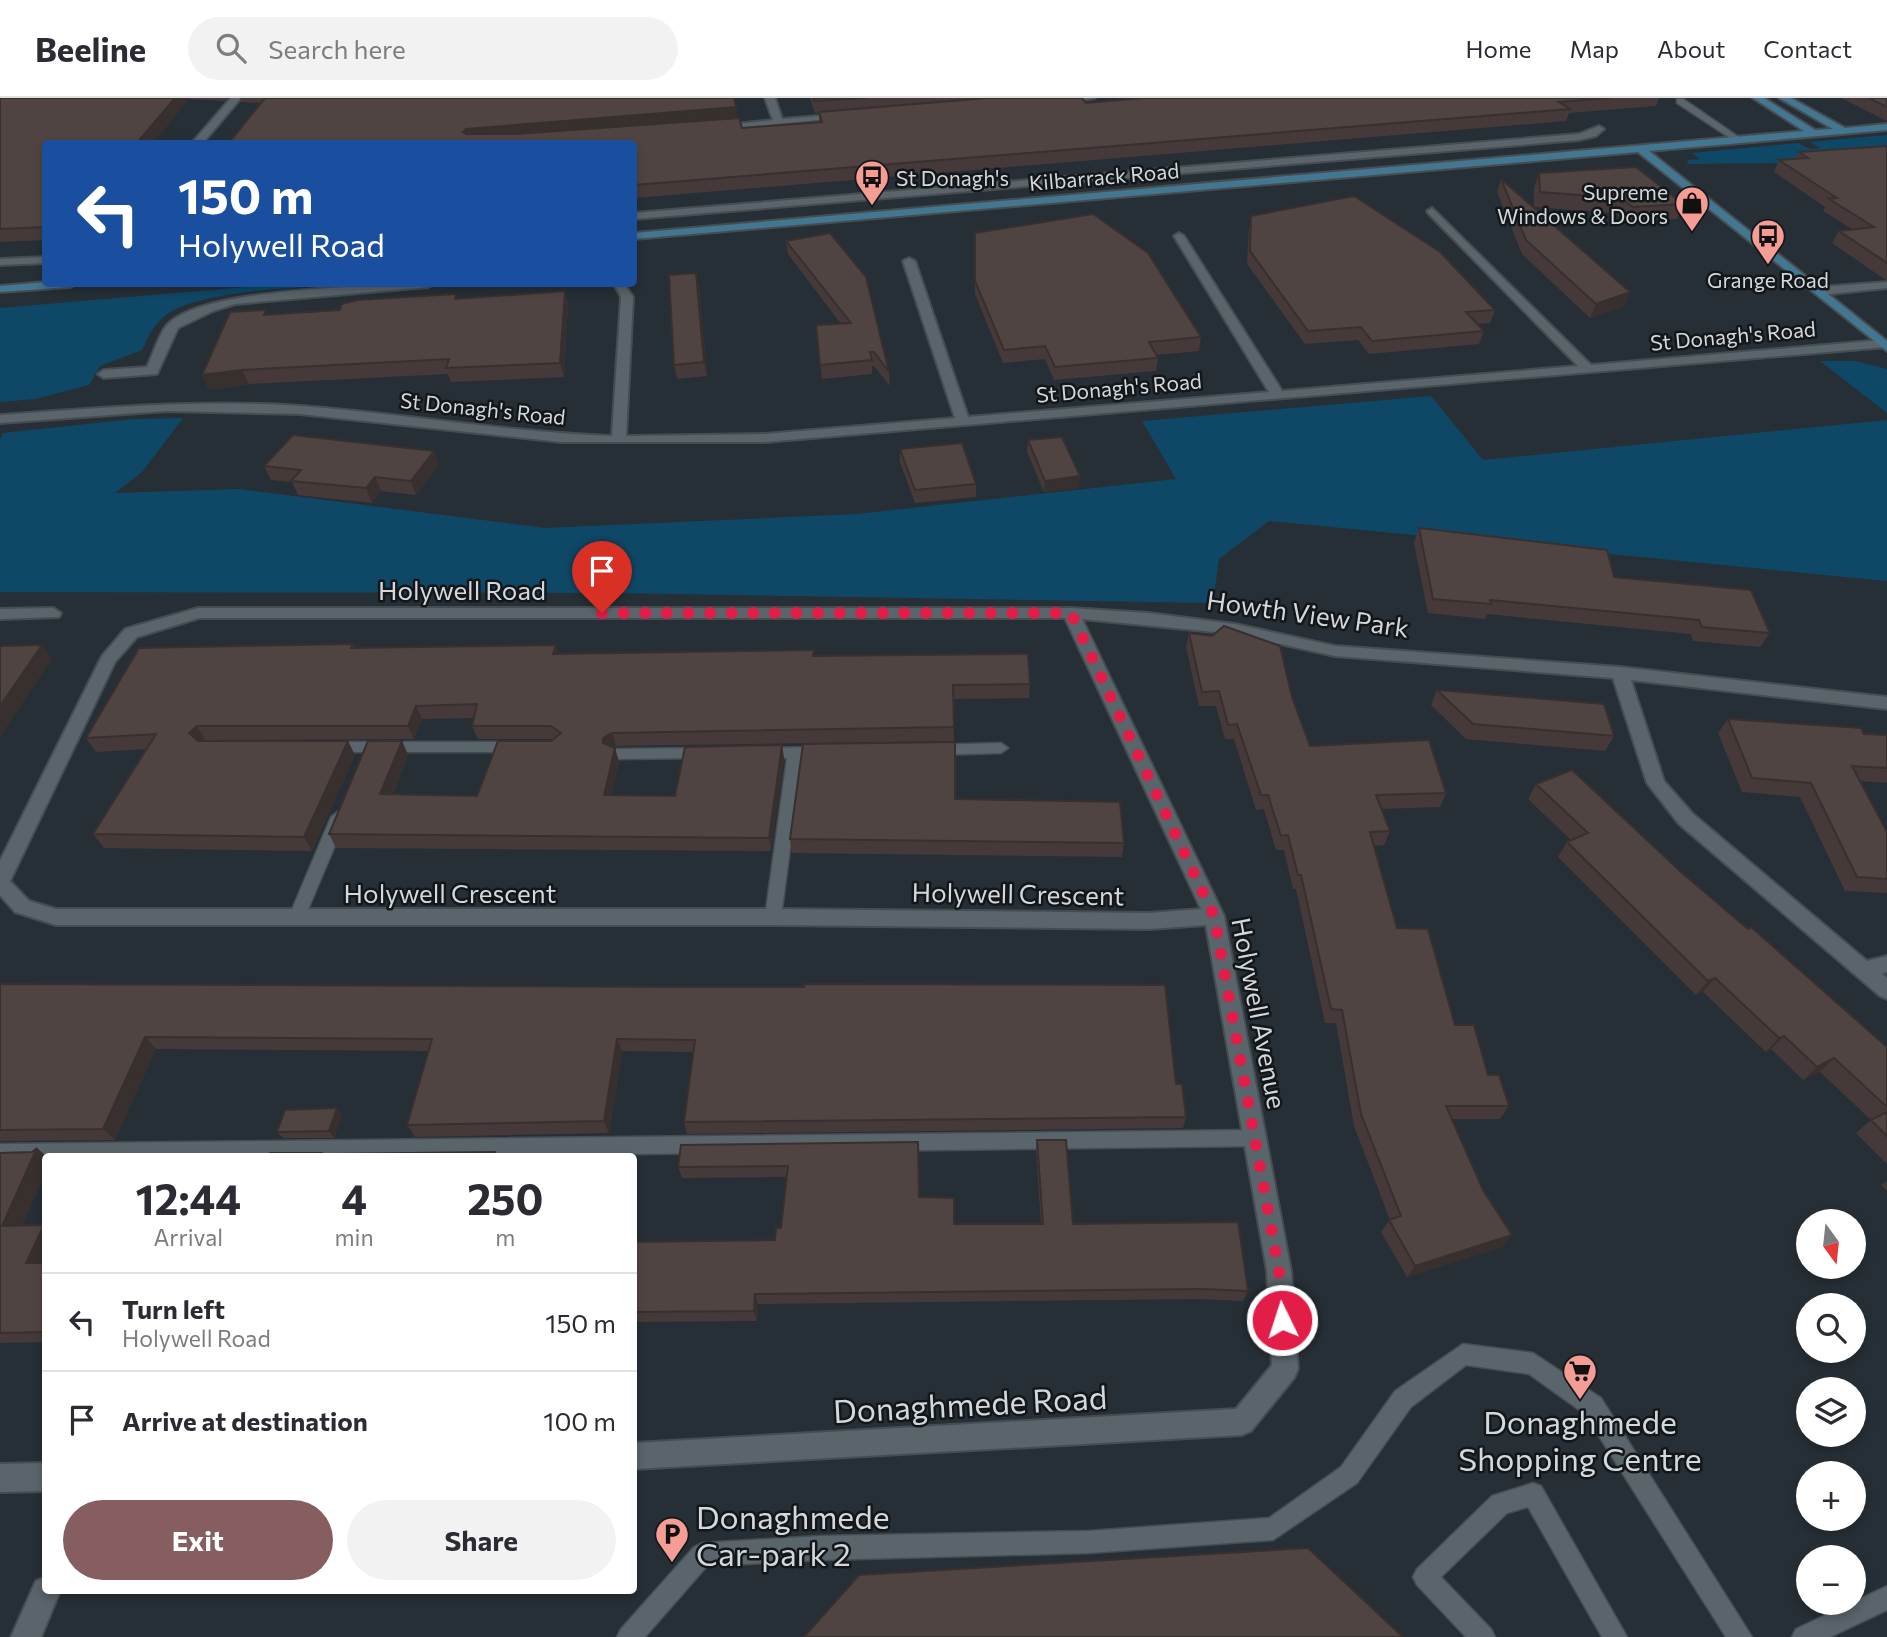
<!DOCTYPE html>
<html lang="en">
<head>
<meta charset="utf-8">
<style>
  :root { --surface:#fff; --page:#f2f2f3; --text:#2b2b33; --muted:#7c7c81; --line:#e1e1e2; --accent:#865e5f }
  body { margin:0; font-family:Commissioner,sans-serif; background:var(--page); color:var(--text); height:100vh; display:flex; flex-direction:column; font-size:26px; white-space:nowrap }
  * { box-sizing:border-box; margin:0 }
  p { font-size:23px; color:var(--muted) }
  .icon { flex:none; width:38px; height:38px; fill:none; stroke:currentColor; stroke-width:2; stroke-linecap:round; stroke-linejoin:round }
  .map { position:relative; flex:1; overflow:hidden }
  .drawer { position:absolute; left:42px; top:1055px; width:595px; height:441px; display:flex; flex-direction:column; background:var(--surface); border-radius:7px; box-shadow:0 4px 10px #0003 }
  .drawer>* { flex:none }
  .top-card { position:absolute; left:42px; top:42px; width:595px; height:147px; border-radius:7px; box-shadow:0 4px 10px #0003; background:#1a4fa0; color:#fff; overflow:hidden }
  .needle { width:46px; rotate:165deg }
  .fabs { position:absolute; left:1796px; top:1111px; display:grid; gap:14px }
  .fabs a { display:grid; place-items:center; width:70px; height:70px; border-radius:50%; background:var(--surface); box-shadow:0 4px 10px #0003; font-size:35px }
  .pin { position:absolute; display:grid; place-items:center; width:60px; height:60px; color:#fff; margin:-72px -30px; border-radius:50% 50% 50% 0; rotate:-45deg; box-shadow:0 0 7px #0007 }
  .pin .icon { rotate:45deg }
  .me { position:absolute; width:77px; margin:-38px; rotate:356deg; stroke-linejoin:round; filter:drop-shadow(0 0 5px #0008) }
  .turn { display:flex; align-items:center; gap:24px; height:147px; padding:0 21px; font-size:32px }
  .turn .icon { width:91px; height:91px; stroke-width:2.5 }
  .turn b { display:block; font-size:49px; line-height:60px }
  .eta { display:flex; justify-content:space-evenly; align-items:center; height:119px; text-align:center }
  .eta b { font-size:42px; font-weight:700; line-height:49px }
  .cta { display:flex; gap:14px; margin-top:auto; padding:14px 21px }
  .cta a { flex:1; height:80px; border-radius:42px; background:var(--accent); color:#fff; font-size:28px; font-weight:700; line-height:80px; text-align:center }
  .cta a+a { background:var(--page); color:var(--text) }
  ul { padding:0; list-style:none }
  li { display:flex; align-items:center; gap:21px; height:98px; padding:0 21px; border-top:2px solid var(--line) }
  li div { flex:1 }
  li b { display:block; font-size:26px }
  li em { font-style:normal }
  header { display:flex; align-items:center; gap:42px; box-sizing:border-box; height:98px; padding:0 35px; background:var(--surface); border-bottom:2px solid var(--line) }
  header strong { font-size:33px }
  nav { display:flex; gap:38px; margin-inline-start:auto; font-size:24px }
  .search { width:490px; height:63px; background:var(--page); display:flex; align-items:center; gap:18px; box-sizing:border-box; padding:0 24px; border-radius:38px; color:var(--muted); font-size:26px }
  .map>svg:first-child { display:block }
</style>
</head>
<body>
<header>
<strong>Beeline</strong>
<div class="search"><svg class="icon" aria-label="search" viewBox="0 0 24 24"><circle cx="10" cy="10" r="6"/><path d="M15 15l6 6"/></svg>Search here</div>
<nav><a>Home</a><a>Map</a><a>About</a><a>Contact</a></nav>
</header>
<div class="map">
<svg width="1887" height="1539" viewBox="0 0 1887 1539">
  <rect width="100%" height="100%" fill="#262f36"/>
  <!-- green -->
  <path fill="#0f4867" d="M1887,37v21l-107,7 -93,1 1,-4 12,-1 -8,-6 106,-10 12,6 10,-1 -10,-6z
    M284,186h89c-49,3 -170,3 -207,31 -12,9 -18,22 -24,35l-42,16 -11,19 -54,14 -35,3v-94z
    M1820,263h35l32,8v44z
    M1431,298l52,64 404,-40v161l-618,-60 -50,38 -6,44 -598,-10 -615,-1v-152l3,-7 131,-14 49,-1 -41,54 -27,21 124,-4 306,39 312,-14 319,-35 -34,-58z"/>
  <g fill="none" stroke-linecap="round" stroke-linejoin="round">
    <!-- service casing -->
    <g stroke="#464d52" stroke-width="3">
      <path id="service" d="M1677,1h6l60,41 -7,2 -59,-39z
        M332,644h184l7,5 -7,5h-184l-7,-5z
        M1001,645l7,5 -7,5 -68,2 -7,-5 7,-5z
        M823,649l7,5 -2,4 -26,1 -21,160 -2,5h-12l-2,-5 22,-159h-25l-7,-5 7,-5z
        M704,650l7,5 -7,5 -88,1 -7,-5 7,-5z
        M339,713l8,6 -43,102 -2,5h-12l-2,-5 43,-102z
        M1255,1032l7,2 2,6 -2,6 -7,2 -853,11h-356v4l-46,1v-18z
        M1463,1246l70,9 68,45 151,239h-26l-141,-223 -56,-40 -63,-9 -55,42 -54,76 -84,57 -184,13 -269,7 -113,6 -62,71h-28l4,-8 73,-82 8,-4 118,-7 269,-5 180,-13 72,-51 54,-76z
        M1533,1385l8,3 86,151h-25l-74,-130 -21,6 -66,64 50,52 4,8h-29l-49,-52 -4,-8 4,-8 75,-73z
        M1887,1488v24l-57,27h-38l4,-8z"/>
    </g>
    <!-- minor casing -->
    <g stroke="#464d52" stroke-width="4">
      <path id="minor" d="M231,0h10l-39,46h-11z
        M765,0h10l7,21 63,-5 5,3 -136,13 -5,-3 64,-7z
        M1095,0l-38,6 -5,-3 8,-3z
        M1599,28l5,3 -8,7 -17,4 -945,79v-6l945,-79z
        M1432,110l159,157 292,-25 4,1v6l-1122,95h-203l-262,-28 -134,-3 -166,12v-8c100,-7 201,-16 301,-9 104,8 207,26 311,30l9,-139 -7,-13h10l9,13 -7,139 139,-2 190,-16 -52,-157 6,-3 6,3 53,156 301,-25 -95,-156 5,-3 5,3 98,155 296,-25 -150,-153 -1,-2z
        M46,159v6l-46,2v-6z
        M1887,184v6l-67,7 -6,-4 6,-4z
        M394,186h40l-6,3 -193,17 -22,7 -35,17 -21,46 -53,4 -6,-4 6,-4 43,-3c6,-12 12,-34 21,-43 34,-34 176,-36 226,-40z
        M53,510l8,5 -2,4 -59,2v-10z
        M198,510h873l77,5 87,11 100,22 285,21 267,30v12l-256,-29 33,101 29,33 174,147 20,-5v16l-5,2 5,4v21l-7,-3 -201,-172 -32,-41 -34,-105 -278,-22 -100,-22 -153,-15 142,297 67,355 7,98 -4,9 -43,53 -9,4 -608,34v-26l602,-34 36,-44 -5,-94 -61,-346 -57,4 -376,-4h-717l-41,-13 -15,-17v-34l102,-205 23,-27zM199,520h866l136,291 -52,4 -376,-4h-717l-27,-8 -19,-20 105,-219 22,-25z
        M46,1365v28l-46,1v-28z
        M46,1479v14h14l-19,46h-30l25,-56z"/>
    </g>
    <!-- secondary casing -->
    <g stroke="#464d52" stroke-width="4">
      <path id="secondary" d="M1753,0h11l51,32 18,-1 -54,-31h12l54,30 42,-4v6l-238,21 238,190v10l-249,-199 -1004,87v-6l1170,-102z
        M46,184l30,2 -6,3 -70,5v-6z"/>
    </g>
    <!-- service -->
    <use href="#service" fill="#59646b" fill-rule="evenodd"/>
    <!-- minor -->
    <use href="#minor" fill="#59646b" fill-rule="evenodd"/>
    <!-- secondary -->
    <use href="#secondary" fill="#437690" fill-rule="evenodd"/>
  </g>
  <!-- wall -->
  <path fill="#453a39" d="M0,0h228l-3,3 -36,-2 -37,45h-106v96l-46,2z
    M240,0h494l3,20 5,10 77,-6v-9h-4l-5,-15h272l4,5 57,-5h516l-3,8 -87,7 -3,8 -932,77v-54l-373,-41 -20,-1z
    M1841,0h46v23z
    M1887,48v135l-55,-38 7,-12 13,-2 -29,-18 2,-4 -51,-35 5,-12 16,-1 4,-7z
    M1539,75l144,31 -6,15 -50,3 -12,-9 -81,-6v-19z
    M1501,81l124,127 -35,12 -68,-64 -25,-62z
    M1251,118l244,94 -5,13 -13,1 7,7 -5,13 -110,10 -11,-14 -53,4 -58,-80 2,-35z
    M975,135l226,104 -2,14 -43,4 2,3 -2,13 -102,9 -9,-21 -42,4 -28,-69z
    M786,143l103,131 1,14 -16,-20h-2v8l-50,5 -6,-54 25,-1 -53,-70z
    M699,189l8,89 -30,3 -3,-14z
    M565,193l3,14 -4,72 -113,5 -3,-8 -199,10 -40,6 -7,-15 67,-60z
    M1028,342l51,48 -35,4 -17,-40z
    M900,351l76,35v13l-61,6 -15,-41z
    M434,353l5,14 -23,30 -35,-4 -9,12 -74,-8 -6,-13 -21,-2 -7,-14z
    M1419,430l195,49 156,56 -10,14 -67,-6 -2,-7 -204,-20 -2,5 -57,-6 -14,-70z
    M1189,535l103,64 18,49 136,47 -6,14 -59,2 9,22 -6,14 -10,1 23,82 58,97 54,81 -9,13h-48l31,71 29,45 -10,12 -95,30 -26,-45 9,-12 -36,-94 -18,-103h-11l-29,-134h-3l-9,-39h-8l-12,-41 -8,1 -22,-71h-9l-9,-33h-17l-13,-59z
    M353,546l2,4 204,6 255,2 216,28 -1,14 -76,1 1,42 -338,5 -2,2 5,14 -8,33 64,1 107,-51 2,14 -13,92 -435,-3 -7,-14 73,-93 6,14 -15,39 84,2 76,-57h-75l-6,-13 2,-8 -52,1 -8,20 -209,1 -1,1 151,14 -43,96 -208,-3 -11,-14 54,-85 -51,3 -10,-14z
    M1437,592l177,46 -9,15 -139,-12 -35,-34z
    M1728,621l159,16v48l-27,-2 27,51v61l-42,-2 -45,-94 -58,-5 -24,-59z
    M1536,686l145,88 206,175v117l-31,-31 15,-13 -51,-48 -17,8 -32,-31 -5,3 -63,-60 -7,3 -138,-138 9,-15 4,-2 -43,-41z
    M955,701l169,44 -2,14 -330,-4 -2,-14z
    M0,886l705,3 471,97 10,33 -3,11 -496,6 -3,-12 9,-70 -71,-1 -13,82 -194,4 -8,-12 22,-74 -273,-2 -41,91 -115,1z
    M342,1017l-8,23h-51l-6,-6z
    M1037,1042l36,84 175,67 -5,10 -47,-2 -438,5 -1,17 -123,1v-80l141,-2 6,-12 6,-51 -105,1 -4,-11 240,-25 1,55 35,27h87l-5,-73z
    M37,1050l10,9h-1v14l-24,54 24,1v116l-46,1v-190l32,-1z
    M1887,1083v10l-6,-6z"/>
  <!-- shaded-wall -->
  <path fill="#38302e" d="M175,0h14v1l-37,45h-16z
    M736,9l2,12 -269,22 -6,-9 3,-3z
    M696,175l3,14 8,89 -3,-14z
    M565,193l3,14 -4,72 -4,-14z
    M1630,194l-5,14 -35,12 6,-14z
    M242,272l7,14 -40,6 -7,-15z
    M434,353l5,14 -23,30 -5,-14z
    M1080,378l-1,12 -35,4 1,-11z
    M375,379l6,14 -9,12 -6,-15z
    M42,547l10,14 -52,78v-31z
    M556,547l4,14 -7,-5z
    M416,608l6,13 -8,20 -6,-13z
    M197,628l8,14 -8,7 -8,-14z
    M612,635l4,13 -9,6 -4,-9v-5z
    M348,643l7,14 -43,96 -8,-14z
    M402,643l6,14 -21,53 -7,-14z
    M782,647l2,14 -13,92 -2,-13z
    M615,650l4,14 -11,46 -4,-13z
    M1715,880l-12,14 -7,3 12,-14z
    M1784,938l-13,13 -5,3 13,-14z
    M145,939l11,12 -41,91 -12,-11z
    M617,941l5,12 -13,82 -5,-12z
    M1834,960l-14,14 -17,8 14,-13z
    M337,1010l5,7 -8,23 -5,-7z
    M37,1050l10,9h-1v14l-29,65 -15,-10z
    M44,1127l2,1v37h-20z
    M1512,1137l-10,12 -95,30 8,-11z
    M755,1196l3,10 -1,17 -3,-10z"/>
  <!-- building -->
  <path fill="#504442" stroke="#38302e" stroke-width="2" d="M0,0h175l-39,46h-90v83l-46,2z
    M265,0h469l2,9 -270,22 -3,3 3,2h51l222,-16 3,10 80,-6 -3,-10 168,-14h95l4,5 57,-5h467l-51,4 11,7 -936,76v-41h-406z
    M813,0h53l-51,3z
    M1869,0h18v9z
    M1887,48v117l-48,-32 35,-4 -45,-28 8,-1 -58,-38 29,-2 -9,-6z
    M1636,69l47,37 -50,3 -12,-9 -81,-6 -1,-19z
    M1501,81l129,113 -34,12 -70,-64z
    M1354,98l86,56 55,58 -29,2 18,19 -112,10 -11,-14 -53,4 -58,-80 1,-35z
    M1093,116l55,39 53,84 -52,5 9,16 -103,9 -10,-21 -41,4 -29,-69v-48z
    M830,135l36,44 23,95 -15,-20h-4l2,8 -52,5 -4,-40 35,-2 -65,-82z
    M696,175l8,89 -30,3 -5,-90z
    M565,193l-5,72 -114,5 3,-9 -207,11 -40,5 28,-63 36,-2 -2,5 76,-5 2,-6 16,-4 98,-6 -1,5z
    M293,337l141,16 -23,30 -36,-4 -9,11 -75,-7 10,-11 -37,-4z
    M1062,339l18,39 -35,5 -17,-41z
    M962,345l14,41 -61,6 -15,-41z
    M1419,430l188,22 7,27 137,13 19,43 -68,-6 -3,-7 -209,-20 1,4 -58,-5z
    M1224,528l56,20 12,51 18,49 119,-6 17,53 -70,2 14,36 -20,1 27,96 31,1 27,96h19l14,50h11l10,31h-63l37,84 29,45 -97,31 -26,-46 12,-4 -40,-102 -19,-104 -11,-1 -30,-134h-3l-10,-40 -7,1 -13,-41h-7l-24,-71 -9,1 -9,-34 -17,1 -13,-59 23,3z
    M353,546l-2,4 205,-3 -3,9 261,-4 -1,6 215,-2 2,30 -77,1 1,42 -342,6 -9,5v5l12,5 -11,47 71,1 10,-49 97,-2 -13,93 -440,-4 39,-93h34l-22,53 97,2 21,-55h53l10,-8 -10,-7h-79l5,-22 -61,2 -8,20h-211l-8,7 9,8h150l-44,96 -211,-3 63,-100 -70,4 53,-90z
    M42,547l-42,61v-60z
    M1437,592l167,14 10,32 -141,-12z
    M1728,621l133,9 3,6 23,1v33l-35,-2 35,66v47l-30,-2 -46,-94 -59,-5z
    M955,644v57l165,3 4,41 -334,-4 13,-95z
    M1572,672l109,102 67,57 3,-2 136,120v60l-53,-49 -17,9 -33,-31 -5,2 -64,-60 -7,3 -141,-139 21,-9 -52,-49z
    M0,886l705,3h99v-3l361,1 11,99h6l4,33 -502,5 11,-82 -78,-1 -13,82 -197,4 25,-86 -287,-2 -42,92 -103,1z
    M337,1010l-8,23 -52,1 8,-22z
    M1887,1014v24l-16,-16z
    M1037,1042h29l7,84 165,-2 10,69 -47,-2 -446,5 -1,17 -120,1v-70l141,-2 1,-12h5l7,-62 -110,1 3,-22 237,-3 1,55 35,1v26h89z
    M37,1050l-35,78 42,-1 -18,38h20v69l-46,1v-180l32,-1z
    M495,1054v5h-169l2,-3z
    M270,1055h52l-1,4h-53z
    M1308,1450l95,89h-599l55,-62z"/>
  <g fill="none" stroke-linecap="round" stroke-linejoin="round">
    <!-- route -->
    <path stroke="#e11d48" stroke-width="12" stroke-dasharray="0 21.6" d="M602,515h469l143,303 65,355 3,49"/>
  </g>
  <!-- icons -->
  <defs>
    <g id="bus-pin" transform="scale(1.75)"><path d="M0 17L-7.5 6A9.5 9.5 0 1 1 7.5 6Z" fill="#f59c95" stroke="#13171a"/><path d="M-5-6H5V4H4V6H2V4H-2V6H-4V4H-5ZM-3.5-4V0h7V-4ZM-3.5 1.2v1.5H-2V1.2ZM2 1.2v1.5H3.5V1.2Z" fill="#111"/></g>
    <g id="shop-pin" transform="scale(1.75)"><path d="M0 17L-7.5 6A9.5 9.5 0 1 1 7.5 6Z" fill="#f59c95" stroke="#13171a"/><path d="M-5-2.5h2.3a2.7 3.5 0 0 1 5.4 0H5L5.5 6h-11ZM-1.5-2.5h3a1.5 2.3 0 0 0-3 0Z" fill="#111"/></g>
    <g id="supermarket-pin" transform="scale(1.75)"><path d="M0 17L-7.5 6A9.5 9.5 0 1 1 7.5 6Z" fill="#f59c95" stroke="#13171a"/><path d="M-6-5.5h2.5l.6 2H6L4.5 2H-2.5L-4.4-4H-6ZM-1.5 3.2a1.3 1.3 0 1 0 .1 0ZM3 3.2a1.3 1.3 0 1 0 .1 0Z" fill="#111"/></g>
    <g id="parking-pin" transform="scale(1.75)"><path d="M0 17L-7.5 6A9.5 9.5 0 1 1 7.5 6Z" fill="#f59c95" stroke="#13171a"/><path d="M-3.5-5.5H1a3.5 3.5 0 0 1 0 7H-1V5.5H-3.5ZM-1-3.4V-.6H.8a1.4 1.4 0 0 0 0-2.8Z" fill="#111"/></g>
  </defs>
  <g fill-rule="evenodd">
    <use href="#bus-pin" x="872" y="79"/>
    <use href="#shop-pin" x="1692" y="105"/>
    <use href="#bus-pin" x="1768" y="138"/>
    <use href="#supermarket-pin" x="1580" y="1273"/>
    <use href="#parking-pin" x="672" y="1436"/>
  </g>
  <g text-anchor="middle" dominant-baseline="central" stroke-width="5" stroke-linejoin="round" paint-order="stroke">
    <!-- far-street labels -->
    <g font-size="21" fill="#d2d8dc" stroke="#13171a">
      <text transform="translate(1104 78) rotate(-5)">Kilbarrack Road</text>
      <text transform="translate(1733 237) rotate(-5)">St Donagh's Road</text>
      <text transform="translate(1119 289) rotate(-5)">St Donagh's Road</text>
      <text transform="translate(483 310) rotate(6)">St Donagh's Road</text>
    </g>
    <!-- far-poi labels -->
    <g font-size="21" fill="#d2d8dc" stroke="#13171a" text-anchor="start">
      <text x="896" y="79">St Donagh's</text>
      <text x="1668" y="93" text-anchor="end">Supreme<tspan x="1668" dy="24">Windows &amp; Doors</tspan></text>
      <text x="1768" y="181" text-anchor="middle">Grange Road</text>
    </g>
    <!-- street labels -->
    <g font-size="26" fill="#d2d8dc" stroke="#13171a">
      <text x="462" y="491">Holywell Road</text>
      <text transform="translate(1308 515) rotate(8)">Howth View Park</text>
      <text x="450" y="794">Holywell Crescent</text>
      <text transform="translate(1018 795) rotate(1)">Holywell Crescent</text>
      <text transform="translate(1260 915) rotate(79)">Holywell Avenue</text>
    </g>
    <!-- near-street labels -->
    <g font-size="32" fill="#d2d8dc" stroke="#13171a">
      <text transform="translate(970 1305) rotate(-3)">Donaghmede Road</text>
    </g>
    <!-- near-poi labels -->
    <g font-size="32" fill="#d2d8dc" stroke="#13171a">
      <text x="1580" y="1323">Donaghmede<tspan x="1580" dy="37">Shopping Centre</tspan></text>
      <text x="696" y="1418" text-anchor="start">Donaghmede<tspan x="696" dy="37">Car-park 2</tspan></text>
    </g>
  </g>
</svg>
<div class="fabs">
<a><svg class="needle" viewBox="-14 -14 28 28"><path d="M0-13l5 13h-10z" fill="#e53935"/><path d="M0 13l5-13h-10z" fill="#7c7c81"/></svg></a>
<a><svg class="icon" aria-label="search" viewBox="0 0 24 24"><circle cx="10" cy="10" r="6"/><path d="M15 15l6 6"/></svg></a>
<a><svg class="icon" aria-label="layers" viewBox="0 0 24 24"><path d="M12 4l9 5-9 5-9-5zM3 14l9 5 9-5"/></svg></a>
<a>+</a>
<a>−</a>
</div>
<div class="pin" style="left:602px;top:515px;background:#d93025"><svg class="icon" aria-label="arrive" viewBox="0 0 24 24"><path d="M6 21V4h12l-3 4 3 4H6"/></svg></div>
<svg class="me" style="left:1282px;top:1222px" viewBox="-20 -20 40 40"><circle r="17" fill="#e11d48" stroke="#fff" stroke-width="3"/><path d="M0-11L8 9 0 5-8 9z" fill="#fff"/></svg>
<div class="top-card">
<div class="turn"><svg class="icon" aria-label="left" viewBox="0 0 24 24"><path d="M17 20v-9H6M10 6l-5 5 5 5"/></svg><div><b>150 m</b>Holywell Road</div></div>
</div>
<section class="drawer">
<div class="eta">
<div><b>12:44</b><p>Arrival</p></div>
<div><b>4</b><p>min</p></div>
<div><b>250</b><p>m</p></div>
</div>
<ul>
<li><svg class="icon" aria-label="left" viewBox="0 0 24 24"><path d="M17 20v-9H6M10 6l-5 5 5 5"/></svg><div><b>Turn left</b><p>Holywell Road</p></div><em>150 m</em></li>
<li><svg class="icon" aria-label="arrive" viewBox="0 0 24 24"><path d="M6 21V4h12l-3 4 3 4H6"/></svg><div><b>Arrive at destination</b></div><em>100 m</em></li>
</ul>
<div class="cta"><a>Exit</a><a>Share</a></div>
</section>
</div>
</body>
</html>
